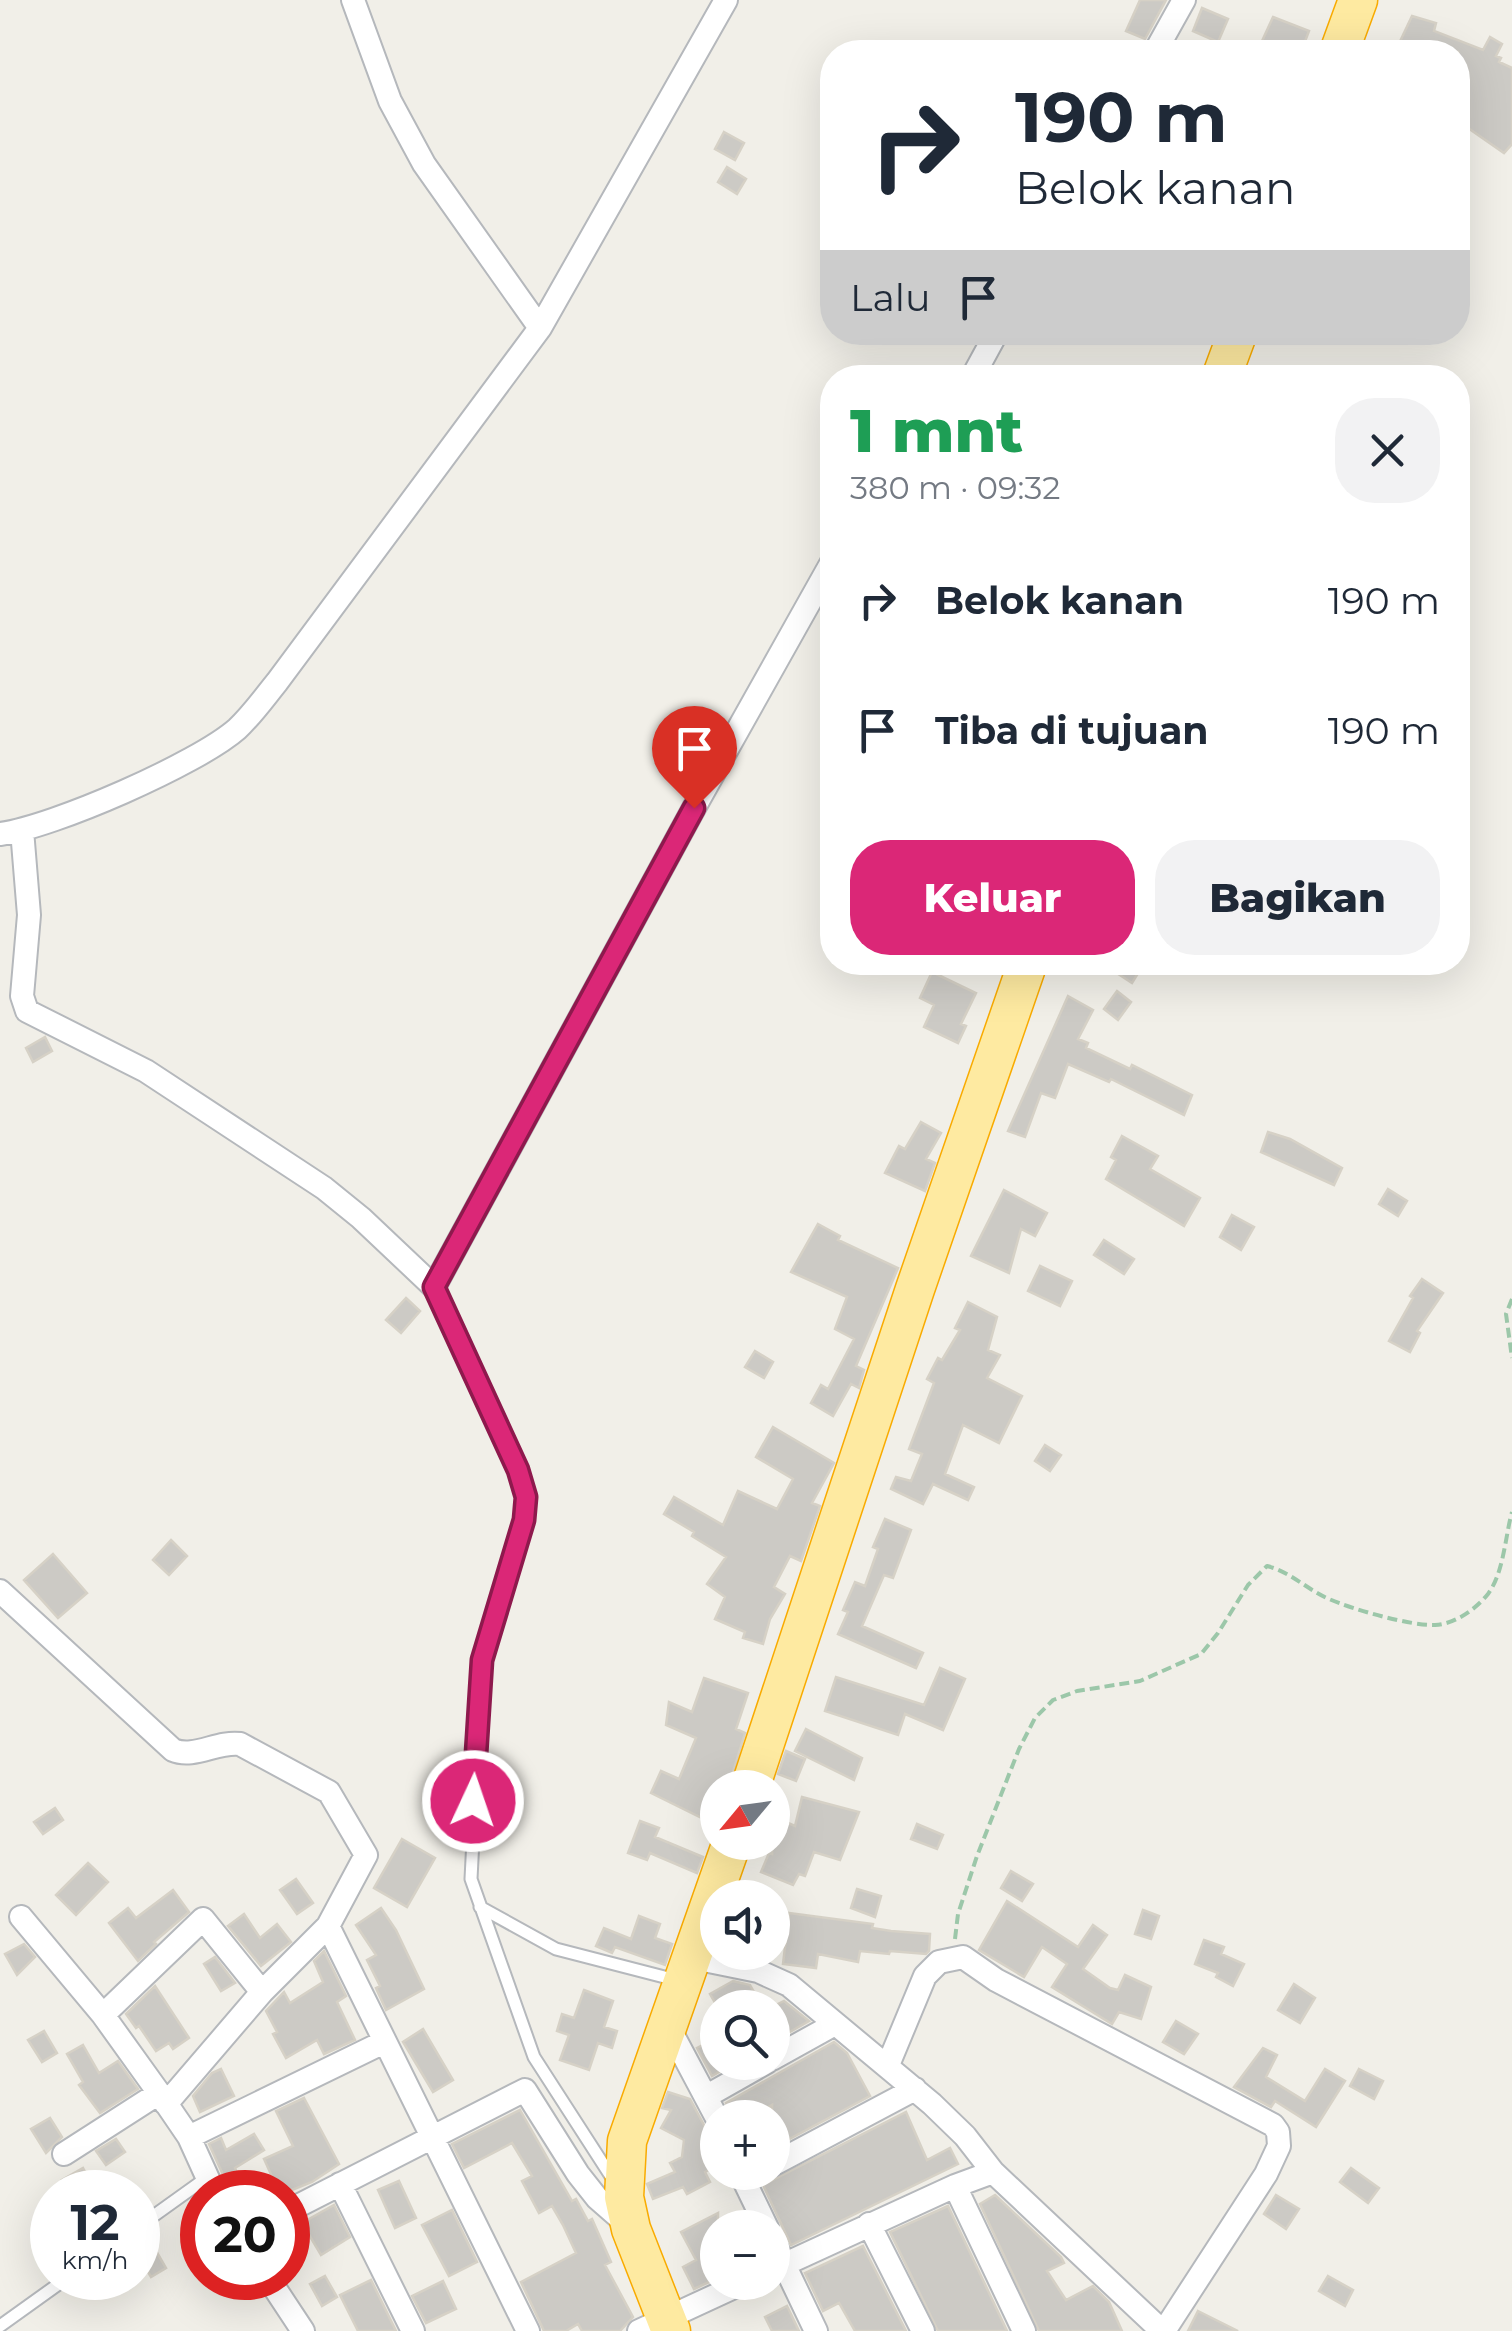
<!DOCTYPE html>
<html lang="id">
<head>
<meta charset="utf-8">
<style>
  :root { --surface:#fff; --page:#f2f2f3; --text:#1f2937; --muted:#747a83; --accent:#db2777 }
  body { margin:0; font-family:Montserrat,sans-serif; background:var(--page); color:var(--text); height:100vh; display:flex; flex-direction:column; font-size:38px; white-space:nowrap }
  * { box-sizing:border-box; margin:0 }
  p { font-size:32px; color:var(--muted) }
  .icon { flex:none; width:55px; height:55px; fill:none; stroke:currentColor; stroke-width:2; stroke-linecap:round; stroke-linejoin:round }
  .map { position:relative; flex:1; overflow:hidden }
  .drawer { position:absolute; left:820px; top:365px; width:650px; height:610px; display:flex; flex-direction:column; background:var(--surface); border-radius:40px; box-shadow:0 10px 40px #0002 }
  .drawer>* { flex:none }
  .guide { position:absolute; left:820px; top:40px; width:650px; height:305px; border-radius:40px; box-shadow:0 10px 40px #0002; background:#fff; color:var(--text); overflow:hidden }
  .needle { width:65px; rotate:241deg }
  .fabs { position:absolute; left:700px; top:1770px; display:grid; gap:20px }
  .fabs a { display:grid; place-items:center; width:90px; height:90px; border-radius:50%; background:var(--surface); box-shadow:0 10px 40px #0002; font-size:50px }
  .speed { position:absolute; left:30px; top:2170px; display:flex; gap:20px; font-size:50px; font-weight:700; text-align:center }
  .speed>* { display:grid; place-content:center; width:130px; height:130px; border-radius:50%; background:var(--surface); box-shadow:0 10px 40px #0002; line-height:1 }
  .speed small { font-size:25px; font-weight:400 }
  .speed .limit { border:15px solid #d22; background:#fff; color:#111 }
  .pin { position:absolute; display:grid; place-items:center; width:85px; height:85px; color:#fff; margin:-102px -42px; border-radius:50% 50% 50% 0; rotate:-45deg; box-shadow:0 0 10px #0007 }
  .pin .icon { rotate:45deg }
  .me { position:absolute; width:110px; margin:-55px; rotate:3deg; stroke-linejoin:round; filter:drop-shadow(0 0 8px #0008) }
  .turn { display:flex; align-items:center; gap:35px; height:210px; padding:0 30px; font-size:45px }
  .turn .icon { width:130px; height:130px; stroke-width:2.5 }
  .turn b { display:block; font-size:70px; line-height:85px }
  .then { display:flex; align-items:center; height:95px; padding:0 30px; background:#0003; gap:20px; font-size:38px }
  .round { display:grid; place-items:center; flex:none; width:105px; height:105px; border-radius:40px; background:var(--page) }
  .summary { display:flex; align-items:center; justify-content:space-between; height:170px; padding:0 30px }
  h1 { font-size:60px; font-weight:800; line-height:75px; color:#1e9e55 }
  .cta { display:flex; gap:20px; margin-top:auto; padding:20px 30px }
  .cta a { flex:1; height:115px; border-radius:40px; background:var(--accent); color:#fff; font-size:40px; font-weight:800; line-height:115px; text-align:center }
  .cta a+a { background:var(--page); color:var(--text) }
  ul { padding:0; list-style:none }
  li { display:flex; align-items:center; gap:30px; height:130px; padding:0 30px }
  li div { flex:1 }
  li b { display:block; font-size:38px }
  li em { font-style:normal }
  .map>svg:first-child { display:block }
</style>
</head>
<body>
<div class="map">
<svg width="1512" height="2331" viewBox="0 0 1512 2331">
  <rect width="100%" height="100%" fill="#f1efe8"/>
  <!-- building -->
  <path fill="#cccac5" stroke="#d6d1c6" stroke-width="2.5" d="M1140,0h26l-21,39 -19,-8z
    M1202,8l26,11 -10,23 -25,-11z
    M1412,16l24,7 -2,8 49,19 7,-13 12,7 -6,12 5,2 -2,4 13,6v76l-8,9 -46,-32v-69h-63z
    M1273,17l36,14 -8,21h-44z
    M724,132l20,11 -9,17 -20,-11z
    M727,167l19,12 -9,15 -19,-12z
    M1100,962h45l-13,21z
    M932,972l44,21 -15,31 5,2 -8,17 -34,-16 10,-22 -14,-7z
    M1117,991l14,11 -13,18 -14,-11z
    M1068,996l25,14 -15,29 10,4 -2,5 44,21 2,-4 60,30 -8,20 -73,-36 -2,3 -41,-18 -13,34 -14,-5 -16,44 -17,-6z
    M45,1037l7,14 -19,11 -7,-14z
    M921,1122l20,11 -15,26 9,4 -10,28 -40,-18 14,-27 6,3z
    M1268,1132l22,7 52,29 -8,17 -73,-33z
    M1122,1136l36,20 -8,13 50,29 -16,28 -78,-47 10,-19 -5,-3z
    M1388,1189l19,12 -9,15 -19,-12z
    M1004,1190l43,23 -12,23 -14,-7 -12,44 -38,-17z
    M1232,1215l22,12 -13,23 -21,-13z
    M818,1224l22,12 -2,4 60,28 -42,98 8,4 -5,18 -8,-4 -18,32 -22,-13 10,-18 7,4 26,-50 -19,-10 12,-32 -56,-25z
    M1104,1240l30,19 -10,15 -30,-19z
    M1040,1266l32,15 -12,25 -32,-15z
    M1422,1279l21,14 -26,38 3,2 -10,19 -21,-11 24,-43 -3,-2z
    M406,1298l14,13 -19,22 -15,-13z
    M968,1302l29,15 -9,33 12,5 -13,23 35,18 -23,47 -36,-18 -18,49 29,13 -6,13 -35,-16 -10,20 -32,-15 5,-12 15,4 11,-27 -13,-5 25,-66 -7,-4 11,-21 4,2 18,-30 -5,-2z
    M755,1351l18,11 -9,16 -19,-11z
    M773,1427l61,36 -22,40 8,3 -19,55 -11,-5 -16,31 11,7 -15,25 -7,25 -20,-6 2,-6 -30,-13 10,-22 -18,-13 19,-27 -34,-21 2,-4 -30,-18 10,-17 49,28 15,-34 39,18 16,-30 -37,-22z
    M1045,1445l16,10 -11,16 -15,-10z
    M885,1519l26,11 -18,48 -9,-3 -22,51 61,27 -7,15 -78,-34 10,-22 -5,-2 12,-28 10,4 13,-37 -5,-2z
    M171,1540l16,16 -18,19 -16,-15z
    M53,1554l34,39 -29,25 -34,-38z
    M940,1668l25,11 -22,51 -38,-16 -7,21 -73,-24 11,-34 88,28z
    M704,1678l44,15 -12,36 9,4 -17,55h-10v11l-12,21 -55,-27 10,-22 18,8 17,-41 -30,-13 3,-23 23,10z
    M806,1729l56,29 -8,22 -59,-29z
    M786,1751l19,8 -9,22 -18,-7z
    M802,1797l57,15 -19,48 -26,-8 -9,24 -6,-2 -6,11 -32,-13 8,-19 3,1v-38l23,10z
    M55,1808l8,12 -20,14 -9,-12z
    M640,1821l19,7 -4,9 48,20 -6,16 -47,-20 -3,7 -19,-7z
    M917,1824l26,11 -6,14 -26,-10z
    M402,1839l33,19 -28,49 -33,-19z
    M88,1863l20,19 -32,33 -20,-20z
    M1011,1871l22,13 -11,17 -21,-13z
    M296,1879l17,24 -16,11 -17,-24z
    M857,1889l24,7 -6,21 -24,-9z
    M173,1890l16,22 -35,30 2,2 -18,17 -29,-38 19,-15 8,10z
    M1007,1901l71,46 15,-22 14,10 -24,34 27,19 8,2 7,-15 26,12 -10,32 -22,-7 -7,12 -60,-37 15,-23 -25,-17 -18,30 -45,-27z
    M381,1908l15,22 28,59 -38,21 -10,-22 4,-2 -13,-26 9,-5 -20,-30z
    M1143,1910l16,6 -8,23 -16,-5z
    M789,1913l84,11 -1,4 19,3 39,3 -1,17 -3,3 -36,-3 -1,3 -29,-3 -2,11 -40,-8 -2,14 -33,-4z
    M244,1914l16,24 17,-14 14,18 -30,24 -33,-40z
    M639,1916l21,8 -5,14 17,6 -7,21 -50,-18 -3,6 -16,-7 8,-18 27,11z
    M1204,1940l20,7 -3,7 23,10 -11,22 -17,-9 2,-4 -23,-9z
    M24,1944l11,13 -18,18 -12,-21z
    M324,1951l22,45 -9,6 18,38 -31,14 -7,-14 -31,18 -13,-24 4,-2 -11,-21 18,-19 6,11 33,-21 -9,-21z
    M215,1957l20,26 -14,8 -17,-27z
    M733,1981l17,4 13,23h-45l-8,-14z
    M1294,1984l21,14 -15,25 -22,-13z
    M155,1986l34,52 -16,11 -4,-6 -13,8 -17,-25 -3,2 -10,-14z
    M584,1990l29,11 -9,26 13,4 -5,17 -14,-5 -9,27 -29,-10 9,-25 -12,-4 5,-17 12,4z
    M784,2001l25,20 -37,21v-35z
    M1176,2021l22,13 -14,20 -21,-12z
    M423,2029l30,51 -20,12 -30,-50z
    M44,2031l13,22 -15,9 -14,-22z
    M718,2037v25h18l-24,14 -15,-28z
    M834,2042l13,11 23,43 -94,50 -4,-6v-35l-22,13h-18l-6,-15z
    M83,2045l16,28 19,-12 20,28 -38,24 -21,-28 4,-3 -16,-28z
    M1263,2048l14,7 -11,22 39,24 20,-32 20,12 -29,46 -41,-26 -4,6 -37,-20z
    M221,2069l13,27 -34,16 -7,-16 19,-23z
    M1359,2069l24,12 -9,18 -24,-13z
    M668,2092l22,7 15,28 9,7 4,6v25l-13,7 5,10 -23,12 -4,-7 -30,12 -6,-15 28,-12 -5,-9 12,-6 2,-17 -23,-12 10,-18 -9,-2z
    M304,2098l35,66 -27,18 -25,10h-8l-15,-33 29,-13 -17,-35z
    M520,2110l52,91 4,-2 12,22 4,-2 19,43 -6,3 28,52 -13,14h-38l-4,-7 -12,7h-22l-23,-49 55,-29 -13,-28 -11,-19 -13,7 -17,-32 10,-5 -20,-33 -48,25 -12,-24z
    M906,2112l21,48 23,-12 8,16 -167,81 -28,-60z
    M50,2118l12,19 -16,16 -15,-24z
    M254,2134l10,16 -29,18 2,5 -12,6 -16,-35 12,-6 5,12z
    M116,2139l9,13 -19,13 -10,-14z
    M83,2168l9,16 -15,8h-8l-7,-12z
    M1351,2168l28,20 -11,15 -28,-21z
    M399,2181l17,37 -21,10 -17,-38z
    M995,2195l66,62 3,6 -17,8 19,29 27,-14 16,16 13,29h-83l-59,-127z
    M1276,2195l23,14 -13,20 -22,-15z
    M334,2205l16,32 -29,18 -19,-32z
    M948,2206l59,125h-69l-48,-99z
    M452,2210l25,52 -28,14 -27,-51z
    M718,2213v65l-24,11 -11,-22 13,-7 -15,-28z
    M863,2246l43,85h-51l-16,-28 -16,8 -18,-38z
    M155,2249l11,19 -15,9 -11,-19z
    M325,2276l12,21 -15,9 -12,-22z
    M1328,2276l25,14 -8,16 -26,-15z
    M371,2280l25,51h-38l-18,-36z
    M443,2281l13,28 -30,14 -14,-27z
    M787,2306l12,25h-27l-7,-14z
    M1198,2311l40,20h-50z"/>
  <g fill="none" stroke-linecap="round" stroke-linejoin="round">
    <!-- service casing -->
    <g stroke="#b5b8bc" stroke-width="15">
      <path id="service" d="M434,1287l84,183 8,27 -2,23 -42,140 -11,219 63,178 80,124
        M480,1907l76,42 124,32
        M138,2227l67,-48
        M0,2326l67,-48"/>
    </g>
    <!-- minor casing -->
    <g stroke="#b5b8bc" stroke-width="26">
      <path id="minor" d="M353,0l37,101 34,63 116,164 186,-328
        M1155,52l29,-52
        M972,378l25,-46
        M22,830l7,85 -7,81 5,15 119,60 178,117 37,30 73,69 260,-479 138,-246
        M0,834c53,-7 197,-70 237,-105 15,-14 27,-31 40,-47l263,-354
        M0,1591l173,159c21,9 44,-9 67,-6l89,48 37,63 -38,71 -66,66 -96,112
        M21,1917l82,98 56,78 30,44 25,55
        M328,1926l200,405
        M694,1958l64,13 31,14 143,119 33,32 28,36 169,159
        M103,2015l100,-96 59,73
        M667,2024l51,96
        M772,2059l63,-35
        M888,2065l37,-89 14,-14 24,-5 33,23 277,145 5,7 1,14 -13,28 -102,157
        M707,2096l60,-34
        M189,2137l195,-95
        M64,2154l95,-61
        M772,2165l143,-76
        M740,2172l27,56
        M340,2184l73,147
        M955,2186l69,145
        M288,2211l237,-121 53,84 19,24 32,28
        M869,2224l54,107
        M772,2239l44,92
        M772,2270l183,-84 38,-14
        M268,2278l35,53
        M639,2331l106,-49"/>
    </g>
    <!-- trunk casing -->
    <g stroke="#f9ab00" stroke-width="41">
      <path id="trunk" d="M1339,52l19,-52
        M1221,378l17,-46
        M750,1788l165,-499 113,-327
        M671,2331l-40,-102 -7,-32 3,-56 105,-299"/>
    </g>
    <!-- path -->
    <path stroke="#9cc7a9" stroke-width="4" stroke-dasharray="10 5" stroke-linecap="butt" d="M1512,1299l-6,15 6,44
      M955,1939l3,-25 19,-58 42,-107 16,-31 18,-18 24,-9 63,-10 61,-27 17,-21 30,-48 19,-19c24,6 39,23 62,33 23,10 81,27 106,26 20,-1 41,-16 53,-31 16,-22 17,-57 24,-82"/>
    <!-- service -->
    <use href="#service" stroke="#fff" stroke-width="11"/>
    <!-- minor -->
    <use href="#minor" stroke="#fff" stroke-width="22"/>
    <!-- trunk -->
    <use href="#trunk" stroke="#feeaa1" stroke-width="38"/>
  </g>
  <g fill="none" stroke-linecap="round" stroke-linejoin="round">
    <!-- route casing -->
    <g stroke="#8e194d" stroke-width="25">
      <path id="route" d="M473,1801l9,-141 42,-140 2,-23 -8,-27 -84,-183 260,-479"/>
    </g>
    <!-- route -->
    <use href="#route" stroke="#db2777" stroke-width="18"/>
  </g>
</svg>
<div class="fabs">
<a><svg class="needle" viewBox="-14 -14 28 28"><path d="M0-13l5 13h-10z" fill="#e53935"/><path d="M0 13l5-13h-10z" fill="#747a83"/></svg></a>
<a><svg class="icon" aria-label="sound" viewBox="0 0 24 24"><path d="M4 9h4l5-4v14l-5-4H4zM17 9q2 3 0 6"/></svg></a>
<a><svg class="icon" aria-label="search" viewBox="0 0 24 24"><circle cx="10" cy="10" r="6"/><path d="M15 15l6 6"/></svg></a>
<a>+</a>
<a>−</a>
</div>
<div class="speed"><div>12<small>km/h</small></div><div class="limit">20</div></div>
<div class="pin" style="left:694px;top:808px;background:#d93025"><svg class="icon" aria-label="arrive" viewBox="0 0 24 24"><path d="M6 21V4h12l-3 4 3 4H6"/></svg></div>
<svg class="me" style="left:473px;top:1801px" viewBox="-20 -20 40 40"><circle r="17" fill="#db2777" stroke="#fff" stroke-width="3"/><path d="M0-11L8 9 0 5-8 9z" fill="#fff"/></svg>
<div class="guide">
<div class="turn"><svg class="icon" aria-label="right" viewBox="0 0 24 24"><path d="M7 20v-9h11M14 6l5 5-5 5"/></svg><div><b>190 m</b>Belok kanan</div></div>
<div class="then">Lalu<svg class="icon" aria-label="arrive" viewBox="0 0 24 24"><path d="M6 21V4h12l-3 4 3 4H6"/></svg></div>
</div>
<section class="drawer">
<div class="summary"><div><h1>1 mnt</h1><p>380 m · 09:32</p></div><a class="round"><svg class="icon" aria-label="close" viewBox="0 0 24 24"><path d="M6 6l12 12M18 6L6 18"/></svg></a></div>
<ul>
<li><svg class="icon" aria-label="right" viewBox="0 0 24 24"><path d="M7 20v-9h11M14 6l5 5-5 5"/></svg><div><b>Belok kanan</b></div><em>190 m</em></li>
<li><svg class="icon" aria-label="arrive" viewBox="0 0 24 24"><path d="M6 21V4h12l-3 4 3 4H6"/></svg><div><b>Tiba di tujuan</b></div><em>190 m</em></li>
</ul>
<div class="cta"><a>Keluar</a><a>Bagikan</a></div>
</section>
</div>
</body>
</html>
